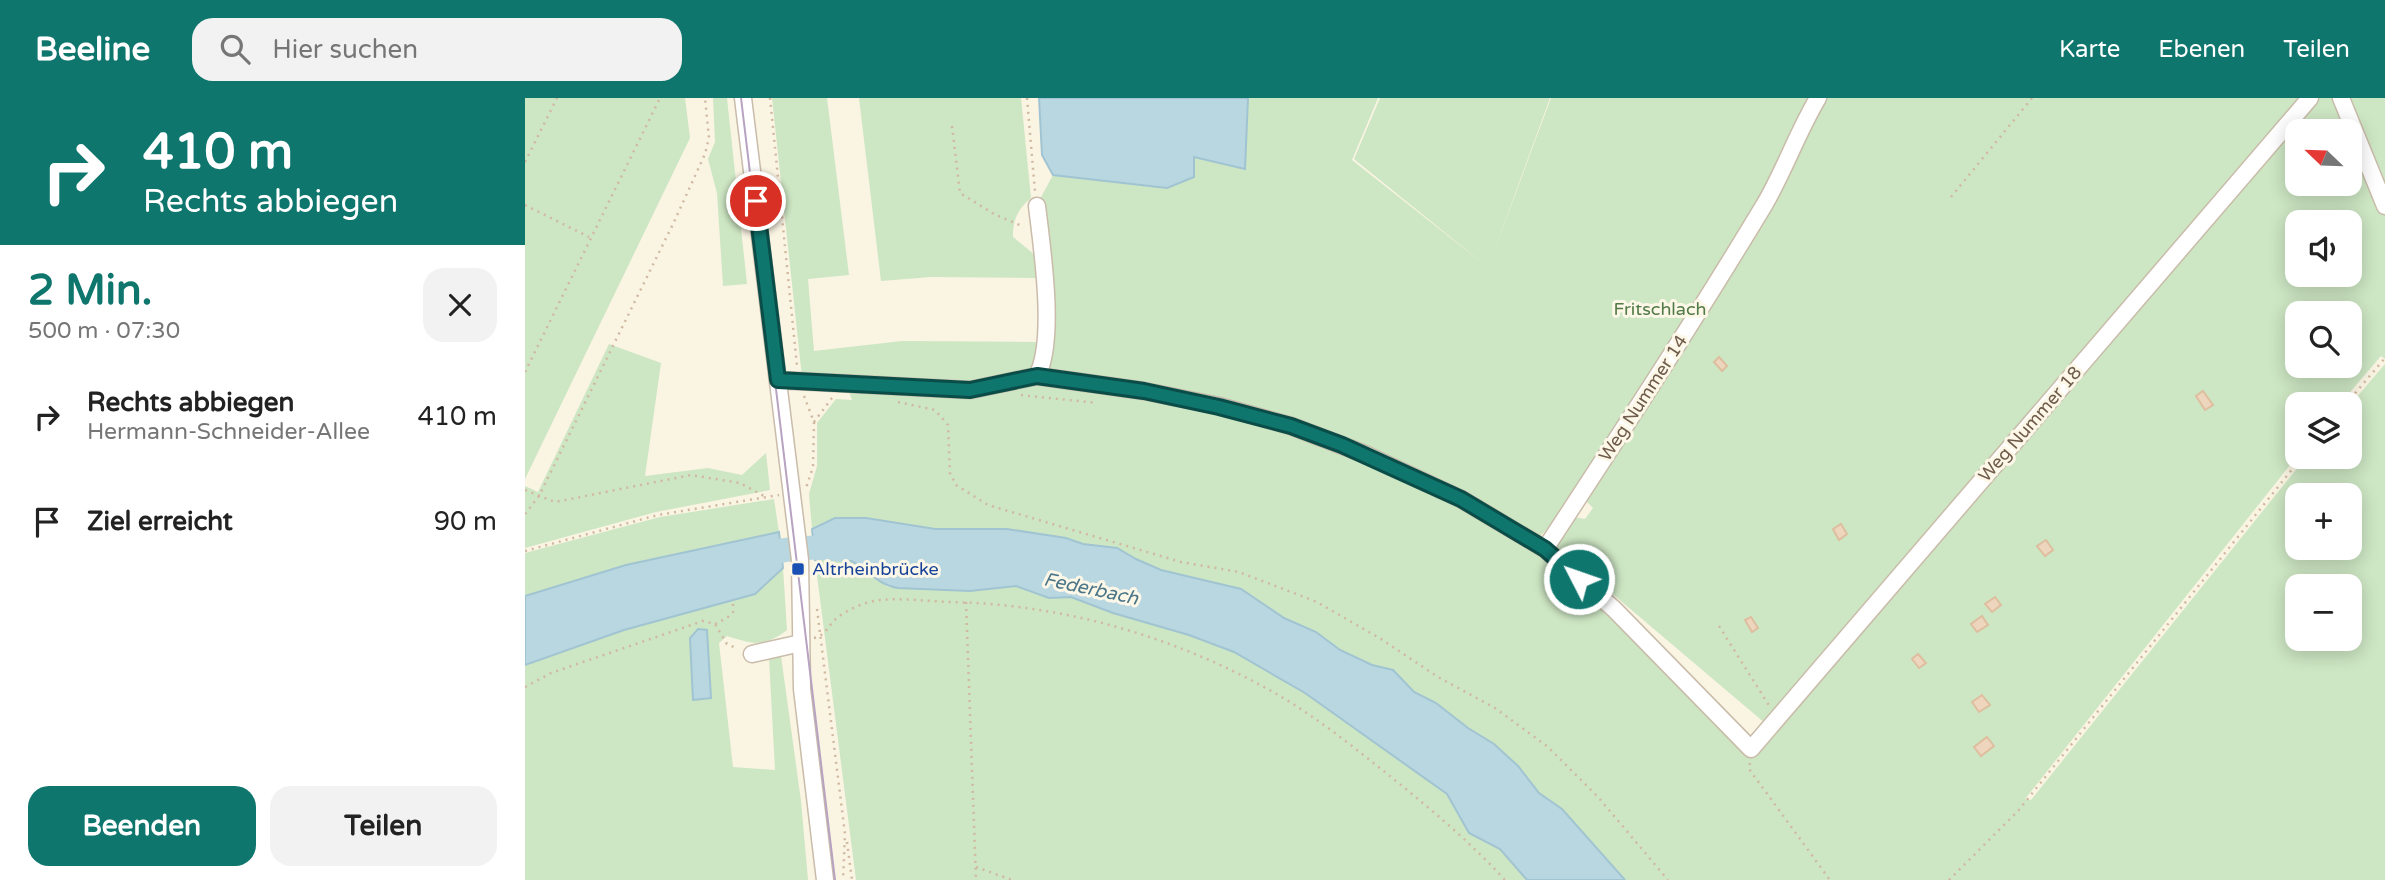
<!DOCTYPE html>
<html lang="de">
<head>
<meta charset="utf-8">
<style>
  :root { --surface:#fff; --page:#f2f2f2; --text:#222; --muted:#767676; --accent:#0f766e }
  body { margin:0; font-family:"Varela Round",sans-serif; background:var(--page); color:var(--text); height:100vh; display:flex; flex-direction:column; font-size:26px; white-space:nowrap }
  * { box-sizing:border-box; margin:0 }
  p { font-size:23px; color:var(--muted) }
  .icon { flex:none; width:38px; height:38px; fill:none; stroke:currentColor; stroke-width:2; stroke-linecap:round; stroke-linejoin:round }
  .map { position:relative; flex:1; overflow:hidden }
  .panel { display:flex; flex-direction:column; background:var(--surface); width:525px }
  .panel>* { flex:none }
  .guide { background:#0f766e; color:#fff; overflow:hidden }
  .needle { width:46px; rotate:293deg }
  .buttons { position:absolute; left:1760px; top:21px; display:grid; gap:14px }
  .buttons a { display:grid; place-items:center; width:77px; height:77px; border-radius:14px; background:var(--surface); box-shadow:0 4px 18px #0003; font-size:35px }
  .pin { position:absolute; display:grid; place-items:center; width:60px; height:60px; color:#fff; margin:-30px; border:4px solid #fff; border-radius:50%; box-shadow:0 2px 7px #0007 }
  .me { position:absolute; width:77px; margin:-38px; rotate:311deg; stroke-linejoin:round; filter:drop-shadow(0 0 5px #0008) }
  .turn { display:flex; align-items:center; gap:24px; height:147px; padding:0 28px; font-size:32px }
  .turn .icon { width:91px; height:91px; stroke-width:2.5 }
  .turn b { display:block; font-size:49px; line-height:60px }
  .round { display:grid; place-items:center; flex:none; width:74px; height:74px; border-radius:21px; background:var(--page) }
  .overview { display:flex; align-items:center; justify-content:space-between; height:119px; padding:0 28px }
  h1 { font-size:42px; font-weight:700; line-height:52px; color:var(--accent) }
  .cta { display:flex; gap:14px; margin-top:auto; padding:14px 28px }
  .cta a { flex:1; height:80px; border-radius:21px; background:var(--accent); color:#fff; font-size:28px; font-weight:700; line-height:80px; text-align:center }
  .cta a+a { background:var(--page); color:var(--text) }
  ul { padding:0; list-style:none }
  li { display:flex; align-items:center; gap:21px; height:105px; padding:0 28px }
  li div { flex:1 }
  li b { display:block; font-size:26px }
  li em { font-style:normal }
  header { display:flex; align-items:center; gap:42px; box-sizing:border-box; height:98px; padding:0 35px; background:var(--accent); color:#fff }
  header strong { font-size:33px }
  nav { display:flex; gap:38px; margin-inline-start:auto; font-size:24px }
  .search { width:490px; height:63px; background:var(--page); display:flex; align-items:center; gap:18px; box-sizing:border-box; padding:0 24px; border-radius:21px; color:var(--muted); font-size:26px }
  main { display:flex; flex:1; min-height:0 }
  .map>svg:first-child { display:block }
</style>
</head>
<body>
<header>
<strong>Beeline</strong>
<div class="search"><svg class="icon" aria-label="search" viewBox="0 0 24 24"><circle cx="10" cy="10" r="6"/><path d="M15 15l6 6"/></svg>Hier suchen</div>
<nav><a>Karte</a><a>Ebenen</a><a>Teilen</a></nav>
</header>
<main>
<section class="panel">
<div class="guide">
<div class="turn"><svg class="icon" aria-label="right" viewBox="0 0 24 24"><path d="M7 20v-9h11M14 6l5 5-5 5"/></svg><div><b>410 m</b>Rechts abbiegen</div></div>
</div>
<div class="overview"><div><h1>2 Min.</h1><p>500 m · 07:30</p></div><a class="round"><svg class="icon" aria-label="close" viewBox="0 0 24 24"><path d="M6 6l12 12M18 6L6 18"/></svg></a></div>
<ul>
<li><svg class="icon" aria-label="right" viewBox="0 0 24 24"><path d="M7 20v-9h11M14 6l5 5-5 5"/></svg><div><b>Rechts abbiegen</b><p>Hermann-Schneider-Allee</p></div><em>410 m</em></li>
<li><svg class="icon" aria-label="arrive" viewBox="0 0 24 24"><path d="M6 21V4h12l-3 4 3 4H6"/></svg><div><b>Ziel erreicht</b></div><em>90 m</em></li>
</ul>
<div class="cta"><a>Beenden</a><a>Teilen</a></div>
</section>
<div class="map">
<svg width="1860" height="782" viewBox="0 0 1860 782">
  <rect width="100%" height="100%" fill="#faf4e3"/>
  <!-- green -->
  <path fill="#cde6c3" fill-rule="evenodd" d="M0,0h160l5,40 -165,341z
    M188,0h14l20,186 -24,2 -6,-93 -9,-34 7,-17z
    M247,0h55l22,177 -41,4 6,72 88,-10 136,1 -7,31 -61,11 -168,-7z
    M334,0h162l10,100c-14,12 -18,22 -18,39l22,18 1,23 -105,-1 -50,4z
    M723,0h130l-26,62 133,105 -131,-106 26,-61h170l-62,170 63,-170h834v261l-4,-3 -41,48h-42v51l-273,344 6,1 275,-343h44v-52l35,-41v516h-760l-63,-71 -23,-16 -21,-27 -24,-22 -26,-16 -32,-25 -22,-11 -21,-22 -21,-5 -32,-15 -24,-18 -32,-14 -43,-29 -80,-19 -25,-11 -19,-11 -34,-4 -17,-6 -43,-7 -88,-2 -70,-11h-30l-23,11 -3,-35 8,-28v-43l19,-24 16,1 -5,-15 193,-1 167,24 87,22 103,42 141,79 53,43 153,155 22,-25 -210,-178 17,-29 12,2 8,-11 -8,-8 2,-29 -35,53 -12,12 -11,-1 -118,-68 -64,-28 -301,-69 1,-94 -7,-77 13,-24 114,13 26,-32 52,13zM1773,33h52v53h-52zM1773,124h52v53h-52zM1773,215h52v53h-52zM1773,397h52v53h-52zM1773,488h52v53h-52z
    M84,246l52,19 -16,113 63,-8 34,7 24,-22 4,37 -114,22 -131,36v-62l13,6z
    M249,401l5,33 -153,33 -101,31v-43l135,-36z
    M301,458l15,1 15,5 32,25 82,4 46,-5 33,12 22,-1 42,16 76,22 45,17 71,41 142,101 22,39 31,16 27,31h-671l-41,-320z
    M258,470l4,62c-24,18 -34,14 -60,6l-8,7 14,124 42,3 -6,-112 12,-2 20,145 7,79h-283v-215l99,-35 131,-36z"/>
  <!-- water -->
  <path fill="#b9d7e1" stroke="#a1c4d2" stroke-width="2" d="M514,0h209l-3,71 -51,-12v20l-27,11 -114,-13 -11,-20z
    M310,420h31l69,11h72l59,9 17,6 34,4 19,11 25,11 80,19 43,29 32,14 24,18 32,15 21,5 21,22 22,11 32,25 26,16 24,22 21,27 23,16 63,71h-98l-27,-31 -31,-16 -22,-39 -142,-101 -71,-41 -45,-17 -76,-22 -42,-16 -22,1 -33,-12 -46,5 -72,-3c-33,-5 -40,-43 -83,-28l-3,-31z
    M254,434l4,36 -28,26 -131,36 -99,35v-69l101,-31z
    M173,531l9,1 4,68 -18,2 -3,-62z"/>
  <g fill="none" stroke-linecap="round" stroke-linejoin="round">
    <!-- river -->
    <path stroke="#b9d7e1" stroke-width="24" d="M224,461c36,-11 58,-14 95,-9"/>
  </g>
  <!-- building -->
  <path fill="#edd6bd" stroke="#debe9f" stroke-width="2" d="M1194,259l8,9 -5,5 -8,-9z
    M1678,293l10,14 -8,5 -9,-14z
    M1316,426l6,10 -8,6 -6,-11z
    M1521,442l7,10 -8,6 -8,-10z
    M1470,499l6,8 -9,7 -7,-8z
    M1457,518l6,9 -11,7 -6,-8z
    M1226,519l7,11 -6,4 -7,-12z
    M1393,556l8,9 -7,5 -7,-9z
    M1457,597l8,10 -11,7 -7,-10z
    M1462,639l7,9 -13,10 -7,-9z"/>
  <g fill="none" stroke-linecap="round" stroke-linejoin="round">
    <!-- minor casing -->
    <g stroke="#c9bcaa" stroke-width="19">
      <path id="minor" d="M218,0l57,462 2,129 23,191
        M1816,0l44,108
        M512,278l107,15 75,15 72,20 76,29 94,44 84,50 69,60 137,140 559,-651
        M253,282l192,10 67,-14c19,-36 5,-128 0,-170
        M1020,451c74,-113 148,-226 218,-342 21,-35 34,-74 55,-109
        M227,556l49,-11"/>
    </g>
    <!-- path -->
    <path stroke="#d1b9a1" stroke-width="2.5" stroke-dasharray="2 5" stroke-linecap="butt" d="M245,0l27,268
      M502,0l8,94
      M427,28l8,67 34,21 30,13
      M0,64l32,-64
      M1426,99l81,-99
      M0,107l64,32
      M0,274l135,-274
      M496,297l76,8
      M279,298l10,26 -1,45 -7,21
      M373,304l37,8 13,15 2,48 6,12 32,20 193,57 58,10 78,30 64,37 57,38 57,31 53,39 50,50 70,83
      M1821,306l39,-46
      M289,324l18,-24
      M0,392l30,12 136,-27 49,8 24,13
      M0,416l14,-18 135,-274 31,-68 4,-16 -4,-40
      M0,453l133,-36 121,-20
      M441,504l10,278
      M292,511l28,225 -2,46
      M190,526l12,-6 6,-6v-10
      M1194,528l51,81
      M289,540c13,-3 13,-12 23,-20 11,-9 28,-16 43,-18 22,-2 46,1 69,2 116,2 231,36 331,94 39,23 76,53 111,81 40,32 80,66 114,103
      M0,589l26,-14 152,-52 12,3 12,20 11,5
      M1225,665l-1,6 81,111
      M322,744l5,38
      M451,769l36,13
      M1424,782l69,-69 284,-354"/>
    <!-- minor -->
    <use href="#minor" stroke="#fff" stroke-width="16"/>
    <!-- tram -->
    <path stroke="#b7a3c1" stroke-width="2" d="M216,0l94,782"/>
  </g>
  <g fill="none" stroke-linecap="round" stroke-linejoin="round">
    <!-- route casing -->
    <g stroke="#0a4d48" stroke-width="18">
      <path id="route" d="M231,103l22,179 192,10 67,-14 107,15 75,16 72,19 51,19 119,54 84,50 34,30"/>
    </g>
    <!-- route -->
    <use href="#route" stroke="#0f766e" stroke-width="12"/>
  </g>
  <!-- markers -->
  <rect fill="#1a4fb4" stroke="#fdf7e8" stroke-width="2.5" x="266" y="464" width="14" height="14" rx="3.5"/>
  <g text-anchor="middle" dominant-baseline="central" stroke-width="6" stroke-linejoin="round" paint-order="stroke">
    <!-- park labels -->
    <g font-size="18" fill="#517a47" stroke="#fdf7e8">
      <text x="1135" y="211">Fritschlach</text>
    </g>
    <!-- street labels -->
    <g font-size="18" fill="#6f5c4b" stroke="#fdf7e8">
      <text transform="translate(1118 300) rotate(-57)">Weg Nummer 14</text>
      <text transform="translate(1505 326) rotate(-49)">Weg Nummer 18</text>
    </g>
    <!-- transit labels -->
    <g font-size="18" fill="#164399" stroke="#fdf7e8" text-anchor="start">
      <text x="287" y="471">Altrheinbrücke</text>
    </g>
    <!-- water labels -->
    <g font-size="19" font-style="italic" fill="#4b7688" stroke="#fdf7e8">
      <text transform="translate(566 491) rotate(12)">Federbach</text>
    </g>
  </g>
</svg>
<div class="buttons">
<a><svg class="needle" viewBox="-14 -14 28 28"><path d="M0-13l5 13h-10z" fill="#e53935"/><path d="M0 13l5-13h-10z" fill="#767676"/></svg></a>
<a><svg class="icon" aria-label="sound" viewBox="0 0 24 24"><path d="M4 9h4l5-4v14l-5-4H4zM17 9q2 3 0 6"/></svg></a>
<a><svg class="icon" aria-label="search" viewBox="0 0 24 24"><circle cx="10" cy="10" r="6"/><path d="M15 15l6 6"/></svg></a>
<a><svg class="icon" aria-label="layers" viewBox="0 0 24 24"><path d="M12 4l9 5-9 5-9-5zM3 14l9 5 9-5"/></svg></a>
<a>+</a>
<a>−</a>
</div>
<div class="pin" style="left:231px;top:103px;background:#d93025"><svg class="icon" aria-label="arrive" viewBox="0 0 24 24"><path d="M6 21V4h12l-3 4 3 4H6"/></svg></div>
<svg class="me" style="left:1054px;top:481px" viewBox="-20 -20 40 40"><circle r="17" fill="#0f766e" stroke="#fff" stroke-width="3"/><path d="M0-11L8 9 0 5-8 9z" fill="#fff"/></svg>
</div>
</main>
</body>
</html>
